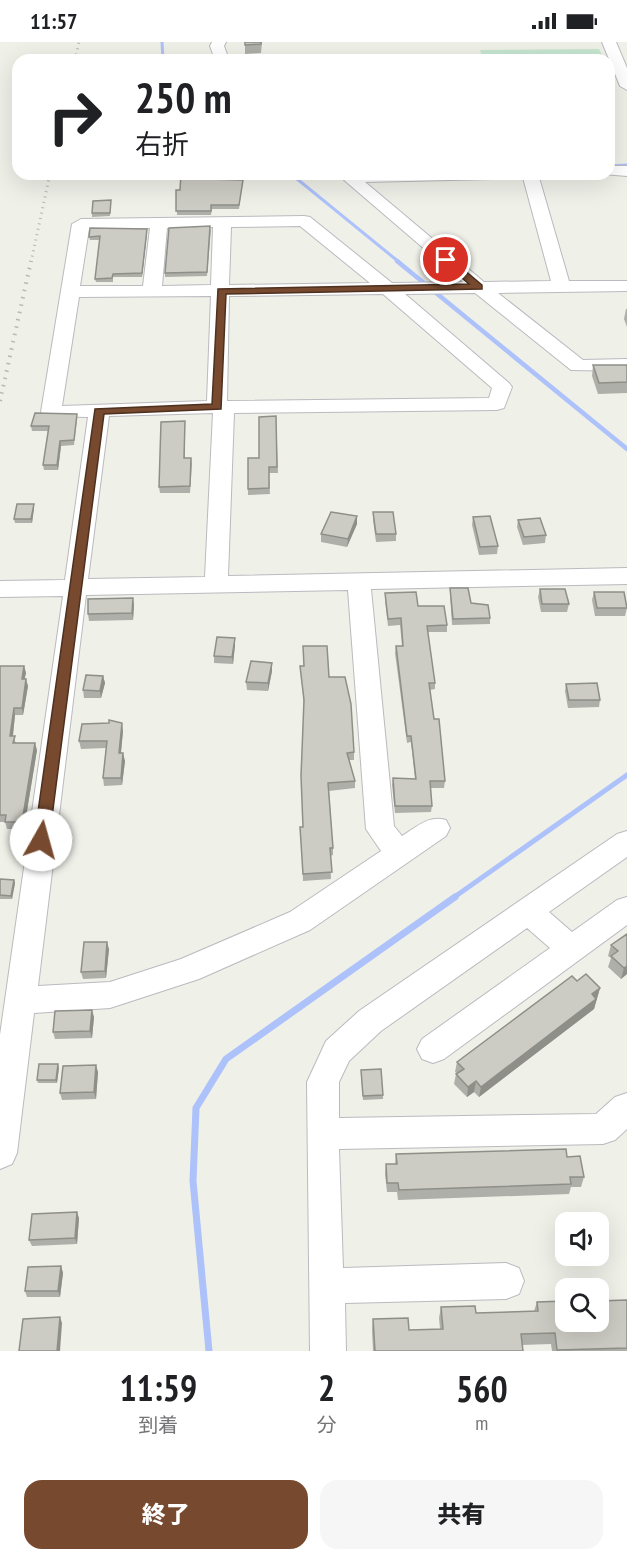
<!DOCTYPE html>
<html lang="ja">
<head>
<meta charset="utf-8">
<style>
  :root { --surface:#fff; --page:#f6f6f6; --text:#202124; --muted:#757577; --accent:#774a2f }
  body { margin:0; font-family:"PT Sans Narrow","Noto Sans JP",sans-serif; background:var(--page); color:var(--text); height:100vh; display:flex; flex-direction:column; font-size:22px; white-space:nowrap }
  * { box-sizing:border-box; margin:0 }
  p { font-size:20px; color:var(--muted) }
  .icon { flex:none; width:33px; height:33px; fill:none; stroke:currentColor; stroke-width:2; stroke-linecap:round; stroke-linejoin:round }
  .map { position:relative; height:1309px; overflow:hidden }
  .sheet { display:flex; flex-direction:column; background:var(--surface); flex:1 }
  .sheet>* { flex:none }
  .banner { position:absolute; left:12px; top:12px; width:603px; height:126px; border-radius:18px; box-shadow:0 6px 24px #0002; background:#fff; color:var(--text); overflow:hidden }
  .fabs { position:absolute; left:555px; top:1170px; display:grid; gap:12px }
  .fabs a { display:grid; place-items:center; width:54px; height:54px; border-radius:12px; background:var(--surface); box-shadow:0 6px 24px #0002; font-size:30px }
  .pin { position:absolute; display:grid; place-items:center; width:51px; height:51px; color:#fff; margin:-26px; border:3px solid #fff; border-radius:50%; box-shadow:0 2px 6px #0007 }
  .me { position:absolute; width:66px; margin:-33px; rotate:7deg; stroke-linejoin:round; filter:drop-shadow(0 0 4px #0008) }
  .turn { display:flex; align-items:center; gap:21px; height:126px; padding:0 24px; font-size:27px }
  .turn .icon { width:78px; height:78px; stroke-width:2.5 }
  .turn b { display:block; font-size:42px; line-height:51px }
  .eta { display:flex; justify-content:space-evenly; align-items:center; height:102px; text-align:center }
  .eta b { font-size:36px; font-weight:800; line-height:42px }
  .primary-button { display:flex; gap:12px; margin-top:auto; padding:12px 24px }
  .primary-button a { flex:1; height:69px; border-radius:18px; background:var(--accent); color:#fff; font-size:24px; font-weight:800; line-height:69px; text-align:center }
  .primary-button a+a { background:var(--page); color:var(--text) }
  .status { display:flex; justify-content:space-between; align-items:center; height:42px; padding:0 30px; background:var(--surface); direction:ltr }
  .status svg { height:16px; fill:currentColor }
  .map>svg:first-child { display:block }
</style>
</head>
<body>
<div class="status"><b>11:57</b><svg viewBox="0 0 49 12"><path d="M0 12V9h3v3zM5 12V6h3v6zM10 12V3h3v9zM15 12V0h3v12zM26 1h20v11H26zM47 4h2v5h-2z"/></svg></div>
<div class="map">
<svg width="627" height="1309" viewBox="0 0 627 1309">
  <rect width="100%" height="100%" fill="#eff0e8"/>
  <!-- green -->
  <path fill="#c6e6d0" d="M599,7l6,11h-122l-3,-10z"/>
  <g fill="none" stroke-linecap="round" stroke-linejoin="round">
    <!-- stream-far3 -->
    <path stroke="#adc1fb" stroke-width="3" d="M162,0l1,18
      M609,124l18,-1
      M291,132l108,88"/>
    <!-- stream-far2 -->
    <path stroke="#adc1fb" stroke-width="4.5" d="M397,219l230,188"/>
    <!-- stream-far1 -->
    <path stroke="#adc1fb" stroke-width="5" d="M453,856l174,-123"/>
    <!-- stream -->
    <path stroke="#adc1fb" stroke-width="7" d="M209,1309l-16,-170 3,-73 30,-49 229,-162"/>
    <!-- minor casing -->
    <g stroke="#babac0" stroke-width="2">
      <path id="minor" d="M212,0h14l-2,4 5,14h-14l-5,-14z
        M602,0h14l11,26v22l-7,-4z
        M609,124h18v10l-24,-2h6z
        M344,132h156l-8,5 -127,3 119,100 67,-1 -29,-107h16l31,107h58v10l-129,2 85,67 44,-1v12l-56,-1 -96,-77 -70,1 104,89 3,4 -8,21 -7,2 -263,3 -6,163 399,-8v16l-256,5 23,237 8,10c15,-9 26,-21 44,-16l4,8 -4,8 -136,94 -111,49 -89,29 -76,5 -17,140 -5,11 -12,5v-134l63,-439 -63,1v-16l65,-1 23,-163 -44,-1 -3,-4 31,-188 9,-5 223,-3 6,1 82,66 71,-1 -119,-102 -2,-3zM300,184l70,57 -141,2 2,-58zM213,185l-2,58 -49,1 5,-58zM150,186l-7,58h-63l9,-57zM383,252l109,94 -3,10 -262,3 2,-105zM211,254l-4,105 -145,5 17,-109zM213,371l-8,164 -117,2 21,-163zM348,548l18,239 15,22 -91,61 -109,47 -71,23 -72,4 48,-391z
        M627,789v26l-78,55 23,20 45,-32 10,-3v28l-183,134 -11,4 -11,-4 -5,-10 5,-10 128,-91 -23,-20 -146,103 -32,30 -10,21v36l257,-4 19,-17 12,-4v36l-12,11 -12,4 -264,5 4,119 163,-5 13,5 5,13 -5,13 -13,5 -161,4 1,48h-36l-3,-269 19,-41 33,-30 258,-177z"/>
    </g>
    <!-- minor -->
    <use href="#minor" fill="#fff" fill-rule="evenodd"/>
    <!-- rail-far1 -->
    <path stroke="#b8b8b9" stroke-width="3" stroke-dasharray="1 4.5" stroke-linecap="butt" d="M75,18l4,-18
      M31,220l19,-88"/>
    <!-- rail -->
    <path stroke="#b8b8b9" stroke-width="4" stroke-dasharray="1.5 6" stroke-linecap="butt" d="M0,359l31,-140"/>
  </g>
  <!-- wall -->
  <path fill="#afafa9" d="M245,0h17l-1,11 -16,1z
    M208,137l35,1 -4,29h-27l-1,6h-34l-1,-25h4z
    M111,158l-1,16 -18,1v-4z
    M211,187l-4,47 -42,1v-4z
    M147,190l-5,45h-29v5h-17l-1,-3 5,-39h-10l-1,-3z
    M626,267h1v18l-3,-8z
    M593,323h34v28l-29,1 -6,-18z
    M276,374l2,57h-9l1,21 -22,1v-37h11z
    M77,377l-3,26 -13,1 -3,24h-14l-1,-5 5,-34h-16l-1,-5z
    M185,379v37h6l1,6 -2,29h-30l-1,-6z
    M34,462v4l-2,15h-17l-1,-4z
    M373,470l23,22v7l-20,1 -3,-22z
    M357,474v8l-10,23 -26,-5v-8z
    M473,475l25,29 -1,8 -18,1 -7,-30z
    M518,478l28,15 -1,8 -22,2 -6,-18z
    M450,546l21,15 19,15v6l-38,1 -2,-31z
    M540,547l29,15 -2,8h-26l-3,-15z
    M594,550l33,16 -2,8h-30l-3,-16z
    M385,551l33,13 29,19v7h-19l7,51v6l-5,1 4,29 11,62 -1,7h-14l2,18 -1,6 -36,1 -3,-28 1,-7 22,1 -4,-37 -4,1 -12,-90 1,-7h6l-2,-21 -12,1 -3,-26z
    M134,563l-1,15 -44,1 -1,-7z
    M235,603l-2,19 -19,-1v-7z
    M272,621v8l-4,20 -21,-1 -1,-8z
    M0,624h24l2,7 -2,6 4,7 -5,29h-8l-2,21 3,7 21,7 -13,79h-17l-2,-7h-5z
    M300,624l29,11 25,75v8h-5l6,21v7l-26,3 4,57v7l-3,1 1,23 -28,2 -2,-47 2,-7 1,-122z
    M103,634l2,7 -4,15h-17l-1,-8z
    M566,642l34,16 -1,7 -31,1 -3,-17z
    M123,689l-2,22 4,8 -3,24 -18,1 -1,-8 3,-30 -25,1 -2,-8z
    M0,837l14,1 1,3 -3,16h-12z
    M627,892v40l-6,5 -13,-12 3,-9 -3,-2 3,-11z
    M109,907l-3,29 -23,1 -2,-7z
    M577,939l23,7 -6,21 -115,88 -5,-5 -7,5 -13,-13 2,-10 1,-1 -2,-1 2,-10z
    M94,975l-2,21 -37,1 -2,-7z
    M59,1026l-2,15h-19l-1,-3z
    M98,1030l-2,27 -34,1 -2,-7z
    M361,1031l22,22v4l-20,1z
    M396,1112l171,3 17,20 -3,10h-10l-2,7 -171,6 -1,-8h-10l-2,-18 1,-10h9z
    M79,1176l-2,26 -45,2 -3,-6z
    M61,1224l2,7 -3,24h-33l-2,-6z
    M627,1258v51h-75l-1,-7 -29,1 1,6h-150l-1,-21 1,-11 36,11 31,-1 -1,-11 2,-11 35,6 58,-2 3,-9z"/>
  <!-- shaded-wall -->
  <path fill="#8f8f89" d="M147,187v3l-5,45v-4z
    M60,399l1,5 -3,24 -1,-5z
    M34,462v4l-2,15 -1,-4z
    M357,474v8l-10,23 1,-8z
    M133,556l1,7 -1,15 -1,-7z
    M235,596v7l-2,19 -1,-7z
    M272,621v8l-4,20v-8z
    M24,624l2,7 -3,13 -1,-7z
    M103,634l2,7 -4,15 -1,-7z
    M26,637l2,7 -5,29 -1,-7z
    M14,666l1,7 -3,28 -2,-7z
    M122,681l1,8 -3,30 -1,-8z
    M35,701l2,7 -13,79 -2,-7z
    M123,711l2,8 -3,24 -1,-7z
    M14,838l1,3 -3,16 -1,-3z
    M107,900l2,7 -3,29 -1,-7z
    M627,924v8l-6,5 3,-11z
    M600,946l-6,21 -115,88 2,-10z
    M92,968l2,7 -2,21 -2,-7z
    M58,1022l1,4 -2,15 -1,-3z
    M96,1023l2,7 -2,27 -2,-7z
    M476,1039l-2,11 -7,5 1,-10z
    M77,1170l2,6 -2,26 -2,-6z
    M61,1224l2,7 -3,24 -2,-6z
    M60,1275l2,6 -2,28h-3z"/>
  <!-- building -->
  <path fill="#ccccc4" stroke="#8f8f89" stroke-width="1.5" d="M245,0h16v2l-16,1z
    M181,132h27l-1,5 36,1 -4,25h-28v6h-35v-21h4z
    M111,158l-1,13h-18l1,-12z
    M210,184l-3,46 -42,1 4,-45z
    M90,186l57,1 -5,44 -29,1 -1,4 -17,1 5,-43 -11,1z
    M593,323h34v17l-28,1z
    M35,371l42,1 -3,26 -14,1 -3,24h-14l6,-39h-18z
    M276,374l1,51h-8v21l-21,1v-31h11v-41z
    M185,379l-1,37h7l-1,28 -31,1 2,-65z
    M17,462h17l-3,15h-17z
    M331,470l26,4 -9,23 -27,-5z
    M373,470h20l3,22h-20z
    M490,474l8,30 -18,1 -7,-30z
    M540,476l6,17 -22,2 -6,-17z
    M450,546h18l3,15 17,2 2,13 -37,1z
    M540,547h25l4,15h-27z
    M416,550l2,14h26l3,19 -20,1 8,57h-6l5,36h5l6,62h-15l2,25h-37l-2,-28 23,1 -5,-43h-4l-11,-90h7l-2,-28 -13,1 -3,-26z
    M594,550h30l3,16h-30z
    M133,556l-1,15 -44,1v-15z
    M217,595l18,1 -3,19 -18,-1z
    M303,604h24l2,31h16l6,27 3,48 -7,1 8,28 -27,2 5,65h-3l2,24 -29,2 -3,-47h3l-2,-51 3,-76 -4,-34h4z
    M251,619l21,2 -4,20 -22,-1z
    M0,624h24l-2,13h4l-4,29h-8l-4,28h5l-2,7h22l-13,79h-17l1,-7h-6z
    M86,633l17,1 -3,15 -17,-1z
    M597,641l3,17h-31l-3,-16z
    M109,678l13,3 -3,30h4l-2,25h-18l4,-37h-28l3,-17 27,-1z
    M0,837l14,1 -3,16 -11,-1z
    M627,892v32l-3,2 -13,-12 7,-5 -7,-6z
    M84,900h23l-2,29 -24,1z
    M586,932l14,14 -8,6 4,5 -115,88 -5,-6 -8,6 -12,-13 8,-5 -7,-7 115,-86 5,5z
    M92,968l-2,21 -37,1 2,-21z
    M39,1022h19l-2,16h-19z
    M96,1023l-2,27 -34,1 3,-27z
    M381,1027l2,26 -20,1 -2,-26z
    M566,1107l1,8 13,-1 4,21h-14l1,7 -172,6 -1,-7h-11l-1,-19h11l-1,-10z
    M77,1170l-2,26 -46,2 3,-26z
    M61,1224l-3,25h-33l3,-24z
    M627,1258v48l-70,2 -2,-17 -34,1 2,17h-148l-2,-32 35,-1 1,12 34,-1 -2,-22 34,-1 1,7 62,-2 -1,-9 29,-1v21h32v-21z
    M60,1275l-3,34h-38l4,-32z"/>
  <!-- route -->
  <path fill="#774a2f" stroke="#4d301f" stroke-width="1.5" d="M443,216h7l32,27v4l-256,5 -5,115 -117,5 -55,426 -2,5h-11l-2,-5 61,-431 117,-5 6,-115 251,-5 -26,-22z"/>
</svg>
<div class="fabs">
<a><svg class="icon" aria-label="sound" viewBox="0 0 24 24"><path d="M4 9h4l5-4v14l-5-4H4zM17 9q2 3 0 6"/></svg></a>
<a><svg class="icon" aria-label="search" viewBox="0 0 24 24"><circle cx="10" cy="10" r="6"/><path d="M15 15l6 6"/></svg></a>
</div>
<div class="pin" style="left:446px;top:218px;background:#d93025"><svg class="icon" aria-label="arrive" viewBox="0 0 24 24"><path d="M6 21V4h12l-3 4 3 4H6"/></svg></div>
<svg class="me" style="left:41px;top:798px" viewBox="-20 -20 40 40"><circle r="19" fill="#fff"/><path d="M0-13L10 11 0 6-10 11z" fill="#774a2f"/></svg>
<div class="banner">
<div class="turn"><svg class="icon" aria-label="right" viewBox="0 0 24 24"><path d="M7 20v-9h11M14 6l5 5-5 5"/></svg><div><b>250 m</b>右折</div></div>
</div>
</div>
<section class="sheet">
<div class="eta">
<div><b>11:59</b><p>到着</p></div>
<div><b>2</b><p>分</p></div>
<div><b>560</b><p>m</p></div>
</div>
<div class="primary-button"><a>終了</a><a>共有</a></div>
</section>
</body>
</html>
